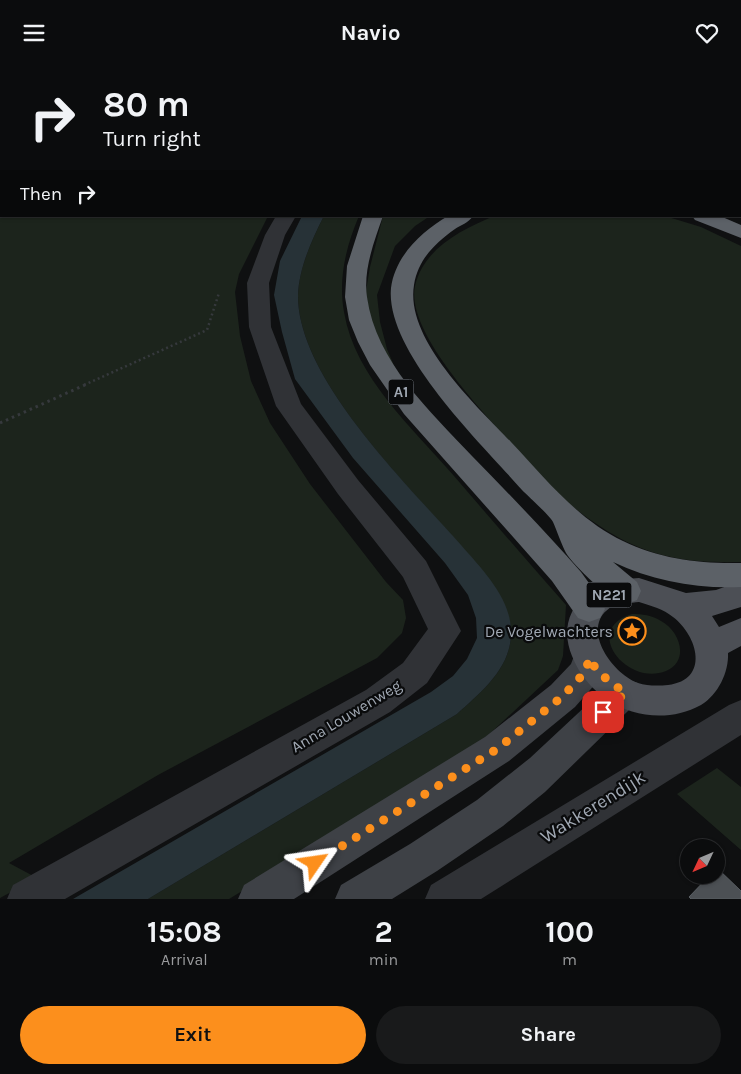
<!DOCTYPE html>
<html lang="en">
<head>
<meta charset="utf-8">
<style>
  :root { --surface:#0b0c0d; --page:#191a1b; --text:#f1f3f6; --muted:#9a9b9d; --line:#2b2c2e; --accent:#fc8f1c }
  body { margin:0; font-family:Karla,sans-serif; background:var(--page); color:var(--text); height:100vh; display:flex; flex-direction:column; font-size:19px; white-space:nowrap }
  * { box-sizing:border-box; margin:0 }
  p { font-size:16px; color:var(--muted) }
  .icon { flex:none; width:28px; height:28px; fill:none; stroke:currentColor; stroke-width:2; stroke-linecap:round; stroke-linejoin:round }
  .map { position:relative; height:834px; overflow:hidden }
  .panel { display:flex; flex-direction:column; background:var(--surface); flex:1 }
  .panel>* { flex:none }
  .guide { position:absolute; left:0px; top:0px; width:741px; height:152px; box-shadow:0 1px 4px #0004,0 0 0 1px var(--line); background:#0b0c0d; color:var(--text); overflow:hidden }
  .needle { width:32px; rotate:226deg }
  .tools { position:absolute; left:680px; top:774px; display:grid; gap:10px }
  .tools a { display:grid; place-items:center; width:45px; height:45px; border-radius:50%; background:var(--surface); box-shadow:0 1px 4px #0004,0 0 0 1px var(--line); font-size:25px }
  .pin { position:absolute; display:grid; place-items:center; width:42px; height:42px; color:#fff; margin:-21px; border-radius:10px; box-shadow:0 2px 8px #0006 }
  .me { position:absolute; width:55px; margin:-28px; rotate:58deg; stroke-linejoin:round; filter:drop-shadow(0 0 4px #0008) }
  .turn { display:flex; align-items:center; gap:18px; height:105px; padding:0 20px; font-size:22px }
  .turn .icon { width:65px; height:65px; stroke-width:2.5 }
  .turn b { display:block; font-size:35px; line-height:42px }
  .then { display:flex; align-items:center; height:48px; padding:0 20px; background:#0003; gap:10px; font-size:19px }
  .eta { display:flex; justify-content:space-evenly; align-items:center; height:85px; text-align:center }
  .eta b { font-size:30px; font-weight:700; line-height:35px }
  .action { display:flex; gap:10px; margin-top:auto; padding:10px 20px }
  .action a { flex:1; height:58px; border-radius:30px; background:var(--accent); color:#111; font-size:20px; font-weight:700; line-height:58px; text-align:center }
  .action a+a { background:var(--page); color:var(--text) }
  header { display:flex; justify-content:space-between; align-items:center; height:65px; padding:0 20px; background:var(--surface); font-size:22px; font-weight:700 }
  .map>svg:first-child { display:block }
</style>
</head>
<body>
<header><svg class="icon" aria-label="menu" viewBox="0 0 24 24"><path d="M4 6h16M4 12h16M4 18h16"/></svg>Navio<svg class="icon" aria-label="heart" viewBox="0 0 24 24"><path d="M12 20l-8-8c-3-5 5-10 8-4 3-6 11-1 8 4z"/></svg></header>
<div class="map">
<svg width="741" height="834" viewBox="0 0 741 834">
  <rect width="100%" height="100%" fill="#0f1011"/>
  <!-- green -->
  <path fill="#1c241c" d="M0,0h327l1,1h-327v150h267l-29,58 -4,18 5,44 11,45 19,42 40,61 76,98 17,18 3,18 -4,15 -25,25 -219,117 -149,88 28,15 -37,20z
    M324,151h35c-13,30 -21,63 -15,96 11,66 69,116 110,164 37,43 74,86 112,129l-3,51 -5,14 -89,83 -240,146h-81l309,-185c24,-22 55,-46 54,-83 0,-27 -33,-66 -51,-86 -52,-60 -163,-167 -162,-250 1,-27 14,-56 26,-79z
    M383,151h47l-15,10 -20,20 -18,49 3,27 7,27 11,26 -14,-19 -15,-43 -3,-22 4,-24z
    M494,151h171l36,11 40,19v316c-42,1 -76,-2 -114,-20 -22,-11 -51,-31 -69,-48 -14,-13 -27,-30 -41,-44 -29,-33 -112,-117 -102,-164 9,-38 46,-56 79,-70z
    M632,549c10,0 20,1 29,7 19,10 29,40 5,50 -39,16 -85,-42 -34,-57z
    M717,703l24,19v63l-64,-56z"/>
  <!-- water -->
  <path fill="#273237" d="M302,151h22c-12,23 -25,52 -26,79 -1,83 110,190 163,250 20,23 50,53 50,86 1,37 -30,61 -54,83l-309,185h-75l358,-207 22,-16 14,-17 10,-21 -1,-20 -8,-23 -23,-32 -92,-105 -58,-79 -13,-47 -8,-37 6,-34z"/>
  <!-- building -->
  <path fill="#4c5054" stroke="#595e63" d="M717,803l24,23v8h-50l-2,-2 21,-22h6z"/>
  <g fill="none" stroke-linecap="round" stroke-linejoin="round">
    <!-- path-far1 -->
    <path stroke="#36393d" stroke-width="2.5" stroke-dasharray="2 3" stroke-linecap="butt" d="M84,320l123,-55 12,-37"/>
    <!-- path -->
    <path stroke="#36393d" stroke-width="3" stroke-dasharray="2.5 4" stroke-linecap="butt" d="M0,358l87,-39"/>
    <!-- street -->
    <path fill="#303236" fill-rule="evenodd" d="M276,151h20l-11,19 -16,48 2,44 30,77 57,76 68,81 35,70 -34,52 -37,29 -325,187h-58l6,-14 353,-195 37,-27 25,-34 -25,-52 -65,-83 -62,-88 -27,-79 -2,-44 18,-48z
      M741,635v35l-260,164h-56l6,-14 298,-180z"/>
    <!-- secondary -->
    <path fill="#3e4146" fill-rule="evenodd" d="M589,579l12,4 4,10 -7,23 -23,26 -66,54 -215,138h-56l6,-14 241,-148 66,-52 20,-21 6,-16z
      M626,614l12,4 5,11 -5,11 -9,5 -84,82 -42,34 -66,45 -45,28h-57l6,-14 69,-41 67,-44 53,-42 75,-70z"/>
    <!-- primary -->
    <path fill="#4c4f55" fill-rule="evenodd" d="M639,513l47,15 30,-3 25,-9v26l-29,9 7,11 22,-9v28l-13,7c1,19 -10,42 -27,52 -48,26 -109,2 -129,-49 -6,-15 -7,-30 0,-44 4,-8 8,-16 16,-21 14,-11 34,-12 51,-13zM639,537c13,4 24,7 34,15 25,19 37,63 -5,68 -10,1 -21,1 -30,-2 -27,-10 -60,-58 -25,-77 7,-3 18,-3 26,-4z"/>
    <!-- highway -->
    <path fill="#5c6167" fill-rule="evenodd" d="M377,0h16v1h-15z
      M441,0h18l1,1h-18z
      M483,0h17l1,1h-17z
      M529,0h18l1,1h-18z
      M566,0h18l1,1h-18z
      M740,73h1v10h-1z
      M740,95h1v10h-1z
      M740,122l1,1v12l-1,-1z
      M363,151h20c-9,26 -20,54 -16,81 9,65 63,114 105,159 37,38 74,76 109,116l13,18 11,19 -5,9 -11,4 -11,-4 -26,-37 -148,-167 -34,-49 -12,-23 -9,-22 -4,-23 2,-31z
      M448,151h25c-5,7 -12,9 -18,13 -21,15 -37,31 -41,56 -9,55 63,121 97,157 34,36 66,77 112,99 37,18 78,23 118,22v24c-44,2 -88,-6 -128,-25l24,20 4,9 -4,9c-3,1 -8,3 -11,3 -13,1 -53,-38 -60,-50 -5,-10 -9,-22 -13,-31 -1,-4 -26,-27 -31,-32 -40,-46 -137,-138 -131,-202 4,-32 31,-57 57,-72z
      M692,151h28l21,9v13l-46,-18z"/>
  </g>
  <g fill="none" stroke-linecap="round" stroke-linejoin="round">
    <!-- route -->
    <path stroke="#fc8f1c" stroke-width="9" stroke-dasharray="0 16.2" d="M315,798l182,-114 66,-53 23,-25 3,-13 9,14 28,22 -9,5 -14,13"/>
  </g>
  <!-- icons -->
  <defs>
    <g id="sight-ring" transform="scale(1.4375)"><circle r="9.5" fill="#0a0b0c" stroke="#fc8f1c" stroke-width="1.5"/><path d="M0-6L1.8-2.2L6-1.7L2.9 1.2L3.7 5.4L0 3.3L-3.7 5.4L-2.9 1.2L-6-1.7L-1.8-2.2Z" fill="#fc8f1c"/></g>
  </defs>
  <g fill-rule="evenodd">
    <use href="#sight-ring" x="632" y="566"/>
  </g>
  <g text-anchor="middle" dominant-baseline="central" stroke-width="4.5" stroke-linejoin="round" paint-order="stroke">
    <!-- shield labels -->
    <g fill="#0a0b0c" stroke="#737981" stroke-width="1">
      <rect x="388.5" y="314.5" width="25" height="25" rx="4"/>
      <rect x="586.5" y="517.5" width="45" height="25" rx="4"/>
    </g>
    <g font-size="15" font-weight="bold" fill="#a0a8b3">
      <text x="401" y="327">A1</text>
      <text x="609" y="530">N221</text>
    </g>
    <!-- poi labels -->
    <g font-size="16" fill="#a0a8b3" stroke="#0a0b0c" text-anchor="end">
      <text x="613" y="566">De Vogelwachters</text>
    </g>
    <!-- street labels -->
    <g font-size="16" fill="#a0a8b3" stroke="#0a0b0c">
      <text transform="translate(346 651) rotate(-31)">Anna Louwenweg</text>
    </g>
    <!-- near-street labels -->
    <g font-size="19" fill="#a0a8b3" stroke="#0a0b0c">
      <text transform="translate(593 742) rotate(-32)">Wakkerendijk</text>
    </g>
  </g>
</svg>
<div class="tools">
<a><svg class="needle" viewBox="-14 -14 28 28"><path d="M0-13l5 13h-10z" fill="#e53935"/><path d="M0 13l5-13h-10z" fill="#9a9b9d"/></svg></a>
</div>
<div class="pin" style="left:603px;top:647px;background:#d93025"><svg class="icon" aria-label="arrive" viewBox="0 0 24 24"><path d="M6 21V4h12l-3 4 3 4H6"/></svg></div>
<svg class="me" style="left:315px;top:798px" viewBox="-20 -20 40 40"><path d="M0-17L14 15 0 8-14 15z" fill="#fc8f1c" stroke="#fff" stroke-width="4"/></svg>
<div class="guide">
<div class="turn"><svg class="icon" aria-label="right" viewBox="0 0 24 24"><path d="M7 20v-9h11M14 6l5 5-5 5"/></svg><div><b>80 m</b>Turn right</div></div>
<div class="then">Then<svg class="icon" aria-label="right" viewBox="0 0 24 24"><path d="M7 20v-9h11M14 6l5 5-5 5"/></svg></div>
</div>
</div>
<section class="panel">
<div class="eta">
<div><b>15:08</b><p>Arrival</p></div>
<div><b>2</b><p>min</p></div>
<div><b>100</b><p>m</p></div>
</div>
<div class="action"><a>Exit</a><a>Share</a></div>
</section>
</body>
</html>
